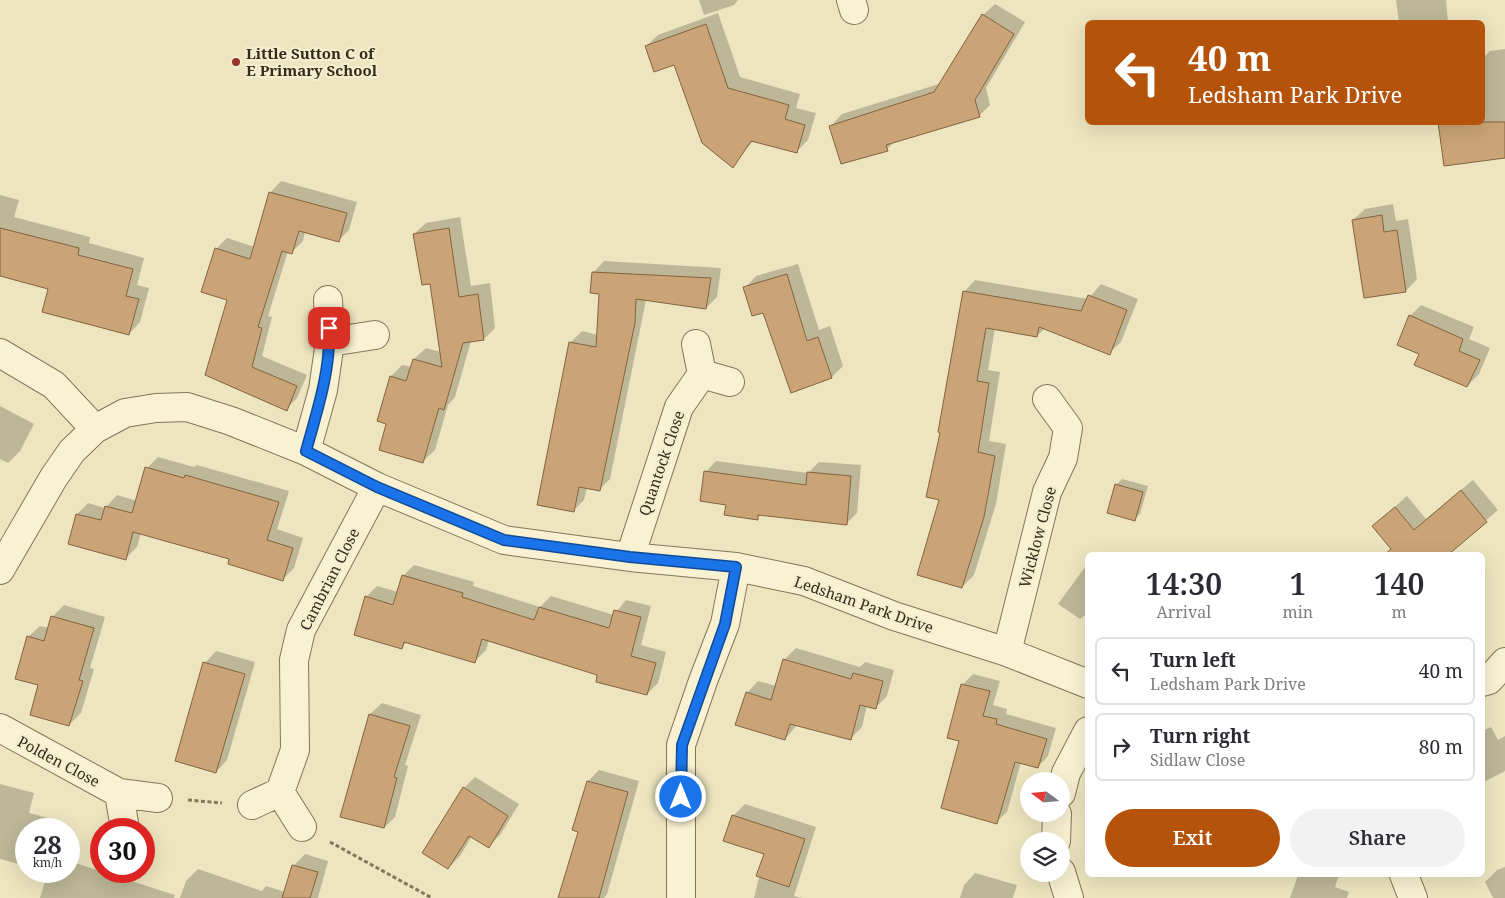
<!DOCTYPE html>
<html lang="en">
<head>
<meta charset="utf-8">
<style>
  :root { --surface:#fff; --page:#f2f2f3; --text:#2b2b33; --muted:#7c7c81; --line:#e1e1e2; --accent:#b45309 }
  body { margin:0; font-family:"Noto Serif",serif; background:var(--page); color:var(--text); height:100vh; display:flex; flex-direction:column; font-size:19px; white-space:nowrap }
  * { box-sizing:border-box; margin:0 }
  p { font-size:16px; color:var(--muted) }
  .icon { flex:none; width:28px; height:28px; fill:none; stroke:currentColor; stroke-width:2; stroke-linecap:round; stroke-linejoin:round }
  .map { position:relative; flex:1; overflow:hidden }
  .panel { position:absolute; left:1085px; top:552px; width:400px; height:325px; display:flex; flex-direction:column; background:var(--surface); border-radius:8px; box-shadow:0 5px 20px #0002 }
  .panel>* { flex:none }
  .hud { position:absolute; left:1085px; top:20px; width:400px; height:105px; border-radius:8px; box-shadow:0 5px 20px #0002; background:#b45309; color:#fff; overflow:hidden }
  .needle { width:32px; rotate:286deg }
  .tools { position:absolute; left:1020px; top:772px; display:grid; gap:10px }
  .tools a { display:grid; place-items:center; width:50px; height:50px; border-radius:50%; background:var(--surface); box-shadow:0 5px 20px #0002; font-size:25px }
  .speed { position:absolute; left:15px; top:818px; display:flex; gap:10px; font-size:25px; font-weight:700; text-align:center }
  .speed>* { display:grid; place-content:center; width:65px; height:65px; border-radius:50%; background:var(--surface); box-shadow:0 5px 20px #0002; line-height:1 }
  .speed small { font-size:12px; font-weight:400 }
  .speed .limit { border:8px solid #d22; background:#fff; color:#111 }
  .pin { position:absolute; display:grid; place-items:center; width:42px; height:42px; color:#fff; margin:-21px; border-radius:10px; box-shadow:0 2px 8px #0006 }
  .me { position:absolute; width:55px; margin:-28px; rotate:0deg; stroke-linejoin:round; filter:drop-shadow(0 0 4px #0008) }
  .turn { display:flex; align-items:center; gap:18px; height:105px; padding:0 20px; font-size:22px }
  .turn .icon { width:65px; height:65px; stroke-width:2.5 }
  .turn b { display:block; font-size:35px; line-height:42px }
  .eta { display:flex; justify-content:space-evenly; align-items:center; height:85px; text-align:center }
  .eta b { font-size:30px; font-weight:600; line-height:35px }
  .action { display:flex; gap:10px; margin-top:auto; padding:10px 20px }
  .action a { flex:1; height:58px; border-radius:30px; background:var(--accent); color:#fff; font-size:20px; font-weight:600; line-height:58px; text-align:center }
  .action a+a { background:var(--page); color:var(--text) }
  ul { padding:0; list-style:none }
  li { display:flex; align-items:center; gap:15px; height:68px; margin:0 10px 8px; padding:0 10px; border:2px solid var(--line); border-radius:8px }
  li div { flex:1 }
  li b { display:block; font-size:19px }
  li em { font-style:normal }
  .map>svg:first-child { display:block }
</style>
</head>
<body>
<div class="map">
<svg width="1505" height="898" viewBox="0 0 1505 898">
  <rect width="100%" height="100%" fill="#ede5bf"/>
  <!-- shadow -->
  <path fill="#0003" d="M699,0h39l-4,5 -30,10z
    M1396,0h50l2,22h-49z
    M995,4l30,18 -39,66 4,17 -11,11 -83,24 -9,9 -56,-23 11,-12 100,-31 41,-68z
    M718,13l22,64 60,17 -4,14 20,5 -8,27 -11,11 -43,-11 -22,26 -57,-102 -29,-18 12,-11z
    M1505,49v108l-23,-35v-63l8,-8z
    M281,181l76,21 -8,28 -11,11 -33,-9 -2,9 -11,11 -4,-1 -20,65 4,1 -10,39 45,19 -10,23 -11,11 -79,-35 21,-75 -12,-50 11,-11 28,9 15,-54z
    M0,195l19,5 -5,17 76,20 -1,6 55,15 -7,27 12,3 -9,34 -11,12 -79,-46 -50,-13z
    M1393,204l3,17 12,-2 9,60 -11,12 -53,-71 12,-11z
    M460,217l11,69 19,-3 5,45 -11,11 -13,2 -16,56 -7,8 -13,45 -12,11 -35,-38 -10,-3 13,-44 11,-11 10,2 2,-8 12,-11 15,4 -10,-70 -17,-48 12,-11z
    M604,261l117,7 -4,29 -11,11 -60,-8 -36,179 -11,11 -12,-3 -3,13 -11,11 -2,-169 11,-11 16,4 3,-42 -8,-20z
    M798,264l21,66 11,-4 13,40 -11,11 -40,14 -29,-79 -18,-24 11,-12z
    M975,280l113,19 13,-15 37,15 -17,43 -12,11 -64,-25 -8,8 -42,-8 -7,42 12,2 -11,69 17,3 -10,60 -22,71 -12,12 -21,-88v-67l23,-140z
    M1421,305l53,22 -5,12 21,9 -11,26 -12,12 -57,-70z
    M0,406l34,18 -14,27 -12,12 -8,-4z
    M158,457l36,10 3,-2 92,26 -12,38 26,9 -9,30 -11,11 -52,-21 -90,-25 -4,14 -11,11 -49,-44 11,-11 17,5 12,-13 20,6 10,-33z
    M716,461l92,12 11,-11 42,3 -4,48 -11,11 -85,-9 -4,3 -30,-14 -21,-32z
    M1122,479l26,7 -8,28 -5,5 -19,-34z
    M1473,480l25,30 -52,45h-49l-24,-29 34,-30 19,23z
    M1088,563v50l-8,6 -22,-15z
    M414,565l60,17 -1,4 67,21 11,-11 63,19 12,-15 25,6 -10,39 25,7 -8,31 -11,11 -48,-20 -110,-34 -3,10 -11,11 -68,-19 -6,6 -35,-51 11,-11 21,6 5,-16z
    M64,605l41,12 -15,51 4,1 -13,44 -12,12 -29,-40 -12,-48 12,-11 9,2 3,-11z
    M796,648l64,19 5,-5 29,8 -7,26 -12,12 -8,-3 -5,22 -12,12 -53,-14 -12,14 -38,-46 11,-12 18,5 8,-26z
    M216,651l39,11 -28,98 -11,12 -11,-109z
    M973,674l27,7 -7,24 14,4 -1,5 50,14 -8,28 -10,11 -17,-5 -14,50 -11,10 -35,-82 2,-56z
    M382,703l39,12 -16,50 3,1 -13,51 -11,11 -39,-24 25,-90z
    M1491,727l7,13 7,-4v35l-23,12v-52z
    M599,770l40,11 -32,113 -3,4h-36l20,-117z
    M475,777l44,27 -19,31 -12,12 -16,-11 -12,20 -12,12 16,-80z
    M0,784l34,9 -5,20 31,8 -3,8h-31v37l-26,-7z
    M745,804l71,23 -22,69 8,2h-48l11,-45 -32,-37z
    M305,854l23,7 -10,37h-138l6,-17 12,-12 64,22 4,-5 19,6 8,-26z
    M69,861l106,34 -1,3h-134l8,-27h21z
    M1505,867v31h-12l-8,-16 12,-12z
    M975,873l42,12 -4,13h-53l4,-13z
    M1298,875h41l-4,12 14,5 -2,6h-57z"/>
  <!-- building -->
  <path fill="#caa476" stroke="#84633e" d="M982,14l32,20 -39,66 5,17 -94,28 2,6 -47,13 -12,-38 105,-34z
    M706,24l22,64 61,17 -4,14 20,6 -8,28 -46,-12 -18,27 -31,-25 -28,-78 -20,7 -9,-26z
    M1438,122h67v36l-61,8z
    M269,192l78,21 -8,29 -40,-11 -7,23 -10,-3 -24,76 4,1 -10,39 45,19 -10,25 -82,-36 22,-75 -26,-8 14,-44 35,11z
    M1382,215l2,17 13,-2 9,62 -42,6 -12,-78z
    M0,228l79,20 -1,7 55,14 -7,27 13,3 -10,36 -87,-23 6,-23 -48,-13z
    M449,228l10,69 19,-3 6,46 -21,3 -19,67 -5,-2 -16,55 -44,-13 7,-26 -9,-3 13,-45 16,5 7,-22 29,8 -12,-83 -8,1 -9,-51z
    M592,272l119,6 -5,31 -70,-10 -1,24 -35,168 -21,-4 -5,25 -37,-7 32,-163 27,5 3,-53 -9,-1z
    M787,274l20,67 11,-4 14,41 -41,15 -28,-80 -11,3 -9,-29z
    M963,291l118,20 7,-16 39,15 -17,45 -71,-28 -2,10 -51,-9 -9,53 12,2 -11,69 17,4 -11,61 -22,71 -45,-13 22,-75 -13,-3 14,-64 -2,-1z
    M1409,315l54,24 -4,12 21,9 -13,27 -53,-22 5,-11 -22,-9z
    M145,467l39,11 1,-3 94,27 -12,38 26,8 -10,33 -55,-17 1,-5 -96,-27 -7,28 -58,-16 8,-30 25,6 4,-14 27,7z
    M704,471l102,14 1,-13 44,4 -4,49 -89,-10v5l-34,-5 2,-10 -26,-4z
    M1115,484l28,8 -8,29 -28,-8z
    M1461,490l26,32 -39,33h-64l7,-6 -19,-23 23,-19 19,23z
    M402,575l61,18 -1,4 72,23 5,-13 70,21 5,-18 27,7 -10,39 25,7 -9,32 -51,-13 1,-7 -115,-36 -7,24 -71,-21 -2,7 -48,-14 11,-39 28,9z
    M51,616l43,12 -15,52 4,1 -14,45 -39,-11 8,-30 -23,-6 12,-43 17,5z
    M783,659l68,20 2,-6 30,8 -7,28 -16,-4 -9,35 -61,-16 -5,16 -50,-15 11,-33 25,8z
    M203,662l42,12 -29,99 -41,-12z
    M961,684l29,7 -7,25 14,3 -1,5 51,15 -9,29 -23,-6 -18,62 -56,-16 18,-67 -12,-3z
    M369,714l41,12 -16,51 3,1 -13,50 -44,-11z
    M587,781l41,11 -29,106h-41l20,-66 -6,-2z
    M463,787l45,29 -19,32 -20,-12 -21,33 -26,-16z
    M732,815l73,24 -16,48 -33,-11 8,-22 -41,-13z
    M292,865l26,7 -8,26h-28z"/>
  <g fill="none" stroke-linecap="round" stroke-linejoin="round">
    <!-- street casing -->
    <g stroke="#857658" stroke-width="30">
      <path id="street" d="M851,0l3,10
        M330,342l45,-7
        M0,353l54,32 41,44
        M702,374l28,8
        M306,451l17,-61 7,-48 -2,-42
        M630,557l49,-150 23,-33 -6,-30
        M0,570l54,-93 18,-26 23,-22 30,-16 31,-5 31,-1 44,14 75,30 71,36 127,53 126,17 106,10 68,14 90,35 113,36 81,32
        M1007,652l40,-160 16,-34 5,-30 -21,-29
        M1482,682l7,-2 16,-18
        M0,728l119,65 39,5
        M119,793l6,36
        M1061,793l5,-20 22,-42
        M252,805l28,-13
        M302,827l-22,-35 15,-42 -1,-90 7,-30 76,-143
        M1056,841l1,-27
        M1061,872l8,26
        M1404,875l9,23
        M681,898v-153l22,-64 22,-57 11,-57"/>
    </g>
    <!-- path -->
    <path stroke="#857658" stroke-width="3" stroke-dasharray="4 2.5" stroke-linecap="butt" d="M188,800l34,3
      M330,842l102,56"/>
    <!-- street -->
    <use href="#street" stroke="#f8f1d2" stroke-width="28"/>
  </g>
  <g fill="none" stroke-linecap="round" stroke-linejoin="round">
    <!-- route casing -->
    <g stroke="#114b97" stroke-width="12">
      <path id="route" d="M329,328c2,42 -12,83 -23,123l71,36 127,53 126,17 106,10 -11,57 -43,121 -1,52"/>
    </g>
    <!-- route -->
    <use href="#route" stroke="#1a73e8" stroke-width="9"/>
  </g>
  <!-- markers -->
  <circle fill="#933629" stroke="#f4eecf" stroke-width="2" cx="236" cy="62" r="5"/>
  <g text-anchor="middle" dominant-baseline="central" stroke-width="4.5" stroke-linejoin="round" paint-order="stroke">
    <!-- poi labels -->
    <g font-size="15" font-weight="bold" fill="#352b1c" stroke="#f4eecf" text-anchor="start">
      <text x="246" y="53">Little Sutton C of<tspan x="246" dy="17">E Primary School</tspan></text>
    </g>
    <!-- street labels -->
    <g font-size="15" fill="#352b1c" stroke="#f4eecf">
      <text transform="translate(661 463) rotate(-71)">Quantock Close</text>
      <text transform="translate(1037 537) rotate(-75)">Wicklow Close</text>
      <text transform="translate(329 579) rotate(-63)">Cambrian Close</text>
      <text transform="translate(864 604) rotate(19)">Ledsham Park Drive</text>
      <text transform="translate(59 761) rotate(28)">Polden Close</text>
    </g>
  </g>
</svg>
<div class="tools">
<a><svg class="needle" viewBox="-14 -14 28 28"><path d="M0-13l5 13h-10z" fill="#e53935"/><path d="M0 13l5-13h-10z" fill="#7c7c81"/></svg></a>
<a><svg class="icon" aria-label="layers" viewBox="0 0 24 24"><path d="M12 4l9 5-9 5-9-5zM3 14l9 5 9-5"/></svg></a>
</div>
<div class="speed"><div>28<small>km/h</small></div><div class="limit">30</div></div>
<div class="pin" style="left:329px;top:328px;background:#d93025"><svg class="icon" aria-label="arrive" viewBox="0 0 24 24"><path d="M6 21V4h12l-3 4 3 4H6"/></svg></div>
<svg class="me" style="left:681px;top:797px" viewBox="-20 -20 40 40"><circle r="17" fill="#1a73e8" stroke="#fff" stroke-width="3"/><path d="M0-11L8 9 0 5-8 9z" fill="#fff"/></svg>
<div class="hud">
<div class="turn"><svg class="icon" aria-label="left" viewBox="0 0 24 24"><path d="M17 20v-9H6M10 6l-5 5 5 5"/></svg><div><b>40 m</b>Ledsham Park Drive</div></div>
</div>
<section class="panel">
<div class="eta">
<div><b>14:30</b><p>Arrival</p></div>
<div><b>1</b><p>min</p></div>
<div><b>140</b><p>m</p></div>
</div>
<ul>
<li><svg class="icon" aria-label="left" viewBox="0 0 24 24"><path d="M17 20v-9H6M10 6l-5 5 5 5"/></svg><div><b>Turn left</b><p>Ledsham Park Drive</p></div><em>40 m</em></li>
<li><svg class="icon" aria-label="right" viewBox="0 0 24 24"><path d="M7 20v-9h11M14 6l5 5-5 5"/></svg><div><b>Turn right</b><p>Sidlaw Close</p></div><em>80 m</em></li>
</ul>
<div class="action"><a>Exit</a><a>Share</a></div>
</section>
</div>
</body>
</html>
